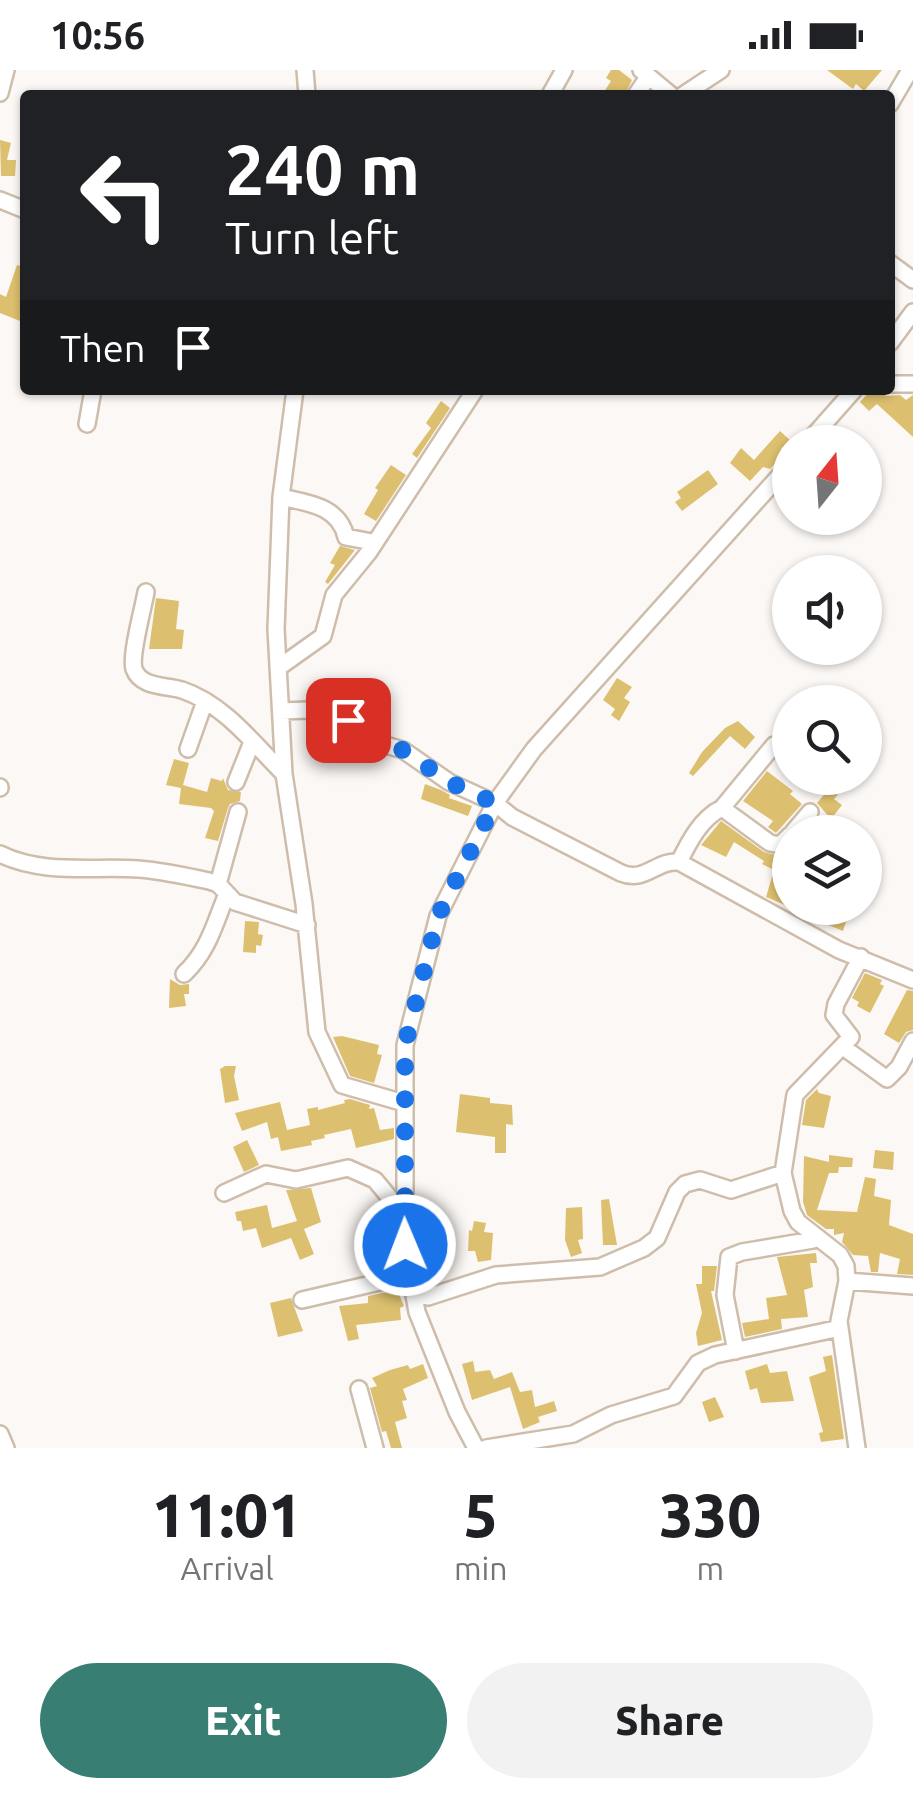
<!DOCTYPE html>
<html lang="en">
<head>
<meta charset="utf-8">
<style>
  :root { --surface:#fff; --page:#f2f2f2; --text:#202124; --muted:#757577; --accent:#397e73 }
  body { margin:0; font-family:Ubuntu,sans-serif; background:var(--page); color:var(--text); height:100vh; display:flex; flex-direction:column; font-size:38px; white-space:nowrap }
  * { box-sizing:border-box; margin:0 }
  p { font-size:32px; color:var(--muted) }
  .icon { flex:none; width:55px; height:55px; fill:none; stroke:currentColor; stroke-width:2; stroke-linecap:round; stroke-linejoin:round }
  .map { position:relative; height:1378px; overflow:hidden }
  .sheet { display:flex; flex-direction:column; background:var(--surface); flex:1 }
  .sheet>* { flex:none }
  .guide { position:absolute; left:20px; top:20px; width:875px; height:305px; border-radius:10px; box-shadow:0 2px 8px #0004; background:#202124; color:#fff; overflow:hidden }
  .needle { width:65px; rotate:17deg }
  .fabs { position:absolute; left:772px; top:355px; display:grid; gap:20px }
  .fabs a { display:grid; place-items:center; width:110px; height:110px; border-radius:50%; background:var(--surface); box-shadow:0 2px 8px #0004; font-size:50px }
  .pin { position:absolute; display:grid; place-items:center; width:85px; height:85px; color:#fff; margin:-42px; border-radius:20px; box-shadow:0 5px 15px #0006 }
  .me { position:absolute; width:110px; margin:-55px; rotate:359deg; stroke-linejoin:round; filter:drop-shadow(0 0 8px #0008) }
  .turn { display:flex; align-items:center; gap:35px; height:210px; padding:0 40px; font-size:45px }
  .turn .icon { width:130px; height:130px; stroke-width:2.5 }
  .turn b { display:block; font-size:70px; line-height:85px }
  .then { display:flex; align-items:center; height:95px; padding:0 40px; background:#0003; gap:20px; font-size:38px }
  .eta { display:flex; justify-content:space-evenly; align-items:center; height:170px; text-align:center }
  .eta b { font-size:60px; font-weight:800; line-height:70px }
  .primary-button { display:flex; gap:20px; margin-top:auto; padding:20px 40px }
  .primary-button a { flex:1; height:115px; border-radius:60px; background:var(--accent); color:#fff; font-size:40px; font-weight:800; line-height:115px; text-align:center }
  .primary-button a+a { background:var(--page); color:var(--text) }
  .status { display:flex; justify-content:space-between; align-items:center; height:70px; padding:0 50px; background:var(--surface); direction:ltr }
  .status svg { height:28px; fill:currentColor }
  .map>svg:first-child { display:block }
</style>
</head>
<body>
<div class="status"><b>10:56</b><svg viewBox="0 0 49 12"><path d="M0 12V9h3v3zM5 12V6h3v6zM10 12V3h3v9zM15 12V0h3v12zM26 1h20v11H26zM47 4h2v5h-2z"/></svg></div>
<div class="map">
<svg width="913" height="1378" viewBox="0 0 913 1378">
  <rect width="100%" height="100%" fill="#fcf8f5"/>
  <!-- building -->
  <path fill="#ddc06f" d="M611,0h8l13,10 -7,15h-23l9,-14 -5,-3z
    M827,0h55l-18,21 -8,-7 -3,5z
    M0,70l11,3 -4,17h9l-1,16h-14z
    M17,195l8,2v56l-25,-10v-19l6,3z
    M871,320h8l7,6 14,-1 6,5 7,-5v42l-36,-33 -8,7 -9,-9z
    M441,331l9,7 -33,50 -5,-4 19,-26 -5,-5z
    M780,361l12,11 -5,9 -5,-4 -4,14 -8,8 -7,-2 -13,14 -20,-18 11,-15 13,12z
    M391,395l15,10 -30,46 -12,-7 14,-24 -3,-2z
    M708,400l10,14 -36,27 -7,-9 6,-4 -4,-6z
    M340,476l15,4 -27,34 -3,-2 10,-17 -5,-2z
    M156,528l23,3 -3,28 8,1 -2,19h-33z
    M617,608l15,9 -8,11 6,4 -11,19 -8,-6 4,-6 -12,-9z
    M738,651l17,16 -10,12 -15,-13 -37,40 -4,-3 13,-21 23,-24z
    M174,689l15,4 -6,22 24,7 4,-14 11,3 1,-3 5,12 13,2 -1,9 -10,3 -2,4 -10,33 -13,-3 9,-27 -3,-3 -32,-4 2,-16 -15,-3z
    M767,701l26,20 -3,3 12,10 -26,29 -8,-6 5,-6 -30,-20z
    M815,708h14l5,5 4,-4 8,7 -12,13 8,6 -11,14 -14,-16 11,-13z
    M425,714l16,6 9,5 -1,3 23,8 -4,10 -47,-17z
    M721,751l43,31 26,7v48l-24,-10 8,-27 -12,-6 2,-3 -30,-19 -8,15 -25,-12z
    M808,838h28l13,4 -6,19 -17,-7 2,-5z
    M245,851l14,1 -1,12 5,1 -2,11 -5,-1v8l-13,-1z
    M865,903l17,7 -2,4 4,2 -14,27 -13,-7 2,-4 -7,-4z
    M170,909l10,6 9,-1v10h-5l2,12 -17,2z
    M907,920l6,1v39l-7,2 -7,11 -15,-9z
    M342,966l37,9 -2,9 5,1 -8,28 -24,-7 -17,-39z
    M225,996h11l-2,10 5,24 -14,3 -5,-34z
    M817,1019l2,4 12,3 -7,32 -22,-3 4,-25z
    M460,1024l30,4v5l22,2 1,20 -7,-1v29h-11v-16l-39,-5z
    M350,1029l20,6 -1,4 5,-1 6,22 14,-2v11l-38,9 -5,-19 -27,6 1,3 -14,3 1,4 -31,6 -3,-14 -7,2 -4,-17 -25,9 -7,-18 45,-11 7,28 23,-5 -3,-16 11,-2v3l27,-7 -1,-3z
    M247,1070l12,25 -15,7 -11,-25z
    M875,1080l19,2 -1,18 -20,-2z
    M829,1085l24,3 -1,9h-13l-1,6h-9l-12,37 40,2 8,-35 11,2 -2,17 17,4 -2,25 24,9v41l-16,-1 3,-15 -20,-6 -2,19h-7l-3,-16 -15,-1 -11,-13 2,-9 -10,2v-6h-8l-19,-14 -4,-13 1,-46 25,6z
    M311,1118l10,34 -17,7 10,25 -14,6 -9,-22 -29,10 -6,-20 -13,3 -2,-10h-4l-2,-9 32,-7 5,23 25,-7 -11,-31z
    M609,1129l8,46h-14l-2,-45z
    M582,1137l1,32 -5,1 4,13 -11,4 -6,-17 1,-32z
    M378,1146l11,43 -14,4 -10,-41z
    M474,1151l12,2 -2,9 9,1 -2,27 -13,2 -3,-11h-7l1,-21 3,1z
    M816,1183l1,10h-7l3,24 -9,3 4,27 -27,2 1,10 -37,8 -3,-14 27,-4 -3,-21 21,-3 -10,-38z
    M702,1196h15l-3,25h-3l11,49 -24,6 -2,-13 6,-20 -6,-29h6z
    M397,1220l7,16 -4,2 1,12 -45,5 3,14 -11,2 -9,-35 29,-3v-7z
    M291,1228l12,33 -25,6 -8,-34z
    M832,1285l12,84 -23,3 -2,-9 4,-1 -14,-55 17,-6 -3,-14z
    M473,1291l2,11 15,-2 4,9 18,-7 8,20 12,-2 3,17 19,-6 3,10 -19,6 2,5 -17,7 -13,-42 -38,13 -10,-36z
    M423,1294l5,14 -25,11 4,11 -5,1 5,17 -12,4 7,26h-11l-5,-17 -4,1 -12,-44 7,-2 -5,-8 18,-8 18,-5 2,4z
    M767,1294l3,9 17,-2 7,30 -33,2 -4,-15 -7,2 -5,-19z
    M715,1327l9,20 -15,5 -7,-20z"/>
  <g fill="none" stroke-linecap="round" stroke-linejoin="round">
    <!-- minor casing -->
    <g stroke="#cebdab" stroke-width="20">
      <path id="minor" d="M305,0l2,25
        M641,0l30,25
        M0,23l6,-23
        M550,25l14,-25
        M636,25l12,-18
        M683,25l38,-25
        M890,34l20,-34
        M0,130l25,10
        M890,193l23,17
        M890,273l23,-31
        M890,314h23
        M295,320l-14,107 -5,132 8,145 20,130 13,128 25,53 62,18
        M87,354l6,-34
        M808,372l46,-52
        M281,427c27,6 58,9 65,40l26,5
        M146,522c-3,17 -16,64 -12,77 7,19 32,16 48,21 42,14 72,54 102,84
        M278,598l45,-32 11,-41 35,-43 106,-162
        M281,641l28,-1 31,4 25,25 38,11 46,32 46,21 17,14 109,56c24,10 35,-13 58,-11l160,88 74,30
        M188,679l17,-48
        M236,712l16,-40
        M0,718v-1
        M722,738l48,35 10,2 10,-10
        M793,762l17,-20
        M0,784c42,21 93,12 139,15 24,2 47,7 70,12l9,3 17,18 72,23
        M679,792c10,-20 22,-44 43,-54l52,-63
        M218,814l20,-72
        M184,904c24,-23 30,-48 42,-78
        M843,977l44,32 12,-12 14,-26
        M224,1123l42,-19 30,6 52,-12 27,12 29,35
        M847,1211l66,5
        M413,1221l15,6 68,-22 104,-8 44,-19 13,-10 20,-46 8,-8 15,-4 31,10 52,-17
        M302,1230l108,-25
        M736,1281l-11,-56 4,-38 13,-5 71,-12 2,-4
        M359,1319l16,59
        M0,1364l6,14
        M476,1378l-19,-36 -40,-100 -12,-67v-200l33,-129 57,-113 39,-54 256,-285
        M486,1378l87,-14 38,-19 63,-19 24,-33 17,-8 125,-27
        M857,1378l-18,-127 8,-40 -1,-15 -6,-11 -42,-33 -6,-11 -9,-38 12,-78 56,-58 -17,-22 2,-11 25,-47"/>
    </g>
    <!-- minor -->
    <use href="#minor" stroke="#fff" stroke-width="15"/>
  </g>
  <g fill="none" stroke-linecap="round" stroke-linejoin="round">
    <!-- route -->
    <path stroke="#1a73e8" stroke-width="18" stroke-dasharray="0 32.4" d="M348,650l17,20 38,10 46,32 46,21 -57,113 -33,129v200"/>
  </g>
</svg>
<div class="fabs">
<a><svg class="needle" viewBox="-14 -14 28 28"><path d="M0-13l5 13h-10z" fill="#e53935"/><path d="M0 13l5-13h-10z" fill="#757577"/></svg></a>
<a><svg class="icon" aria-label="sound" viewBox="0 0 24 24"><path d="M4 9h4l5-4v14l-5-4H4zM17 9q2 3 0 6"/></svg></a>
<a><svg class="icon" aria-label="search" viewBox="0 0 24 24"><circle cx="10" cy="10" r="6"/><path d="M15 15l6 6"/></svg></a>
<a><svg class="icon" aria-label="layers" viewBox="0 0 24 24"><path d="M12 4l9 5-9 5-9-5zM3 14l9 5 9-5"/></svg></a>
</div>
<div class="pin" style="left:348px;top:650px;background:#d93025"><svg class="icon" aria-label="arrive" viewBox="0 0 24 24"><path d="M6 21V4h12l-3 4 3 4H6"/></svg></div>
<svg class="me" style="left:405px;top:1175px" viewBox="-20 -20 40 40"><circle r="17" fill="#1a73e8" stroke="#fff" stroke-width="3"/><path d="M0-11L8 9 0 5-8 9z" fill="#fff"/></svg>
<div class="guide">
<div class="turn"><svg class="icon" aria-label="left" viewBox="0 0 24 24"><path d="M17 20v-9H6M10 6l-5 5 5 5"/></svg><div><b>240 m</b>Turn left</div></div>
<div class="then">Then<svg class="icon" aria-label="arrive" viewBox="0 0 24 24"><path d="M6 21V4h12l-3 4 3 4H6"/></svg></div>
</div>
</div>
<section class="sheet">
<div class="eta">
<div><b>11:01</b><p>Arrival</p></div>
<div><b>5</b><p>min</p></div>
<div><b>330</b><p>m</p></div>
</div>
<div class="primary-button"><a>Exit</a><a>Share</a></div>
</section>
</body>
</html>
